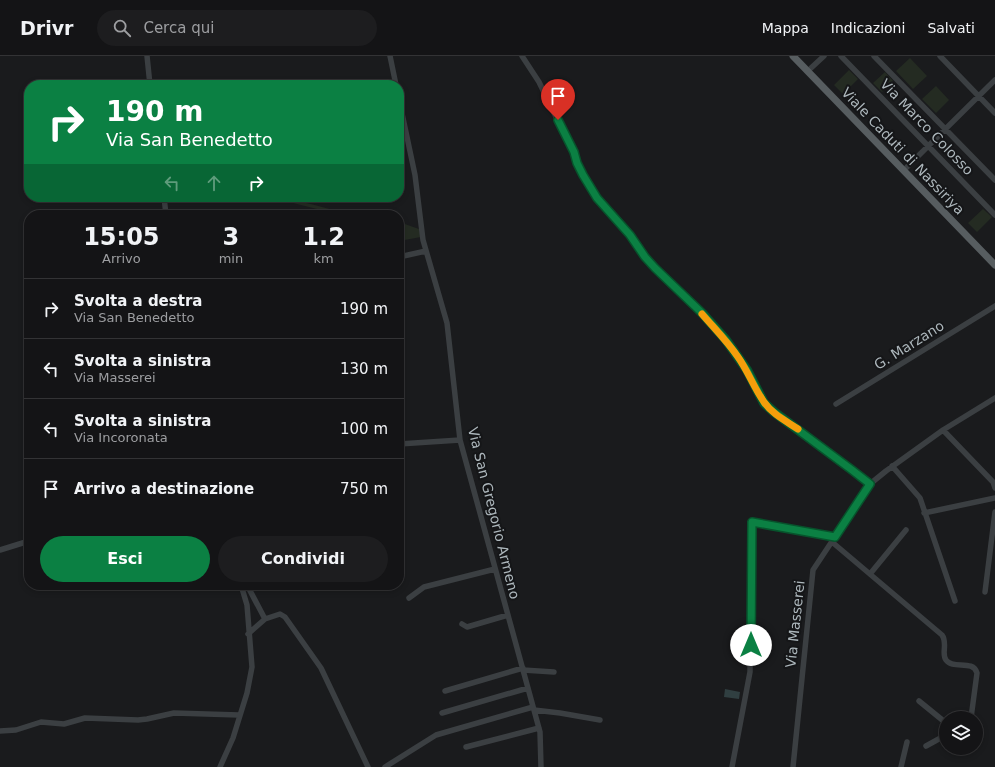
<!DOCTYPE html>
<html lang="it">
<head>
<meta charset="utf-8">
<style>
  :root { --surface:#141416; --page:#1d1d1f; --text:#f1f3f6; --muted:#9d9ea1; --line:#333335; --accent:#0b8043 }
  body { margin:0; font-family:"DejaVu Sans",sans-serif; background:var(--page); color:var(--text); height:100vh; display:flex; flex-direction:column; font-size:15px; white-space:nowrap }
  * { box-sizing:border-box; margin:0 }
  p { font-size:13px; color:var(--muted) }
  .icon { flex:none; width:22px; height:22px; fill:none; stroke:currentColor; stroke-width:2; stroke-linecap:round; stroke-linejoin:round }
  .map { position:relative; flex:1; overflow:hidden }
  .panel { position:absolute; left:24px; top:154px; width:380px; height:380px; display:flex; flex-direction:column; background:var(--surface); border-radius:16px; box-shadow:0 2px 6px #0003,0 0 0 1px var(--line) }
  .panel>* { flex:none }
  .guide { position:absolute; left:24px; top:24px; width:380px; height:122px; border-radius:16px; box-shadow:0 2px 6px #0003,0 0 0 1px var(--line); background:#0b8043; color:#fff; overflow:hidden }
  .controls { position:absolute; left:939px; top:655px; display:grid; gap:8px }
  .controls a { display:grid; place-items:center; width:44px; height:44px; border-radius:50%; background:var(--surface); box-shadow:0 2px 6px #0003,0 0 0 1px var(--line); font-size:20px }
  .pin { position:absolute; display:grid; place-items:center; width:34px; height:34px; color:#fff; margin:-41px -17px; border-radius:50% 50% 50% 0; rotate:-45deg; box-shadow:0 0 4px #0007 }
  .pin .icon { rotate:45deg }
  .me { position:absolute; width:44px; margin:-22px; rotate:0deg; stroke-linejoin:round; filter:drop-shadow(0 0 3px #0008) }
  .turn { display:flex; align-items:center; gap:14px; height:84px; padding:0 16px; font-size:18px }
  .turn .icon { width:52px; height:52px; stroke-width:2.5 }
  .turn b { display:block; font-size:28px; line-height:34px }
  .lanes { display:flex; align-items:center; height:38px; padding:0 16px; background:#0003; justify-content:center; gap:20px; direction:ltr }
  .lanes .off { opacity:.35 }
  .eta { display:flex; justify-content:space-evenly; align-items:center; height:68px; text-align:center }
  .eta b { font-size:24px; font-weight:700; line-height:28px }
  .action { display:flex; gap:8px; margin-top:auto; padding:8px 16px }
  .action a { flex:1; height:46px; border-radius:24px; background:var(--accent); color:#fff; font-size:16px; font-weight:700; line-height:46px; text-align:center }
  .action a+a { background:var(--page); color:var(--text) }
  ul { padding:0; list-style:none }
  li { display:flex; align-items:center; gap:12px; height:60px; padding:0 16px; border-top:1px solid var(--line) }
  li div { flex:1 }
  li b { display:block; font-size:15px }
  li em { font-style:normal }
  header { display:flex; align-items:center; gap:24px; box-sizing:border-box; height:56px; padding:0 20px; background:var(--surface); border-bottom:1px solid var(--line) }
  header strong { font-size:19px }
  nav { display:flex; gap:22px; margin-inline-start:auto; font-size:14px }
  .search { width:280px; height:36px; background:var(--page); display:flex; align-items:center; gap:10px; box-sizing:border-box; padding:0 14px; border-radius:22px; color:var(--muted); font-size:15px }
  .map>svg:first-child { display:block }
</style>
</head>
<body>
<header>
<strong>Drivr</strong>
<div class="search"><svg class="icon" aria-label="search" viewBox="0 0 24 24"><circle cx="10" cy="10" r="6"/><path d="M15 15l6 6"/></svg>Cerca qui</div>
<nav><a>Mappa</a><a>Indicazioni</a><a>Salvati</a></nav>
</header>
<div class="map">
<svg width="995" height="711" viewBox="0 0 995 711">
  <rect width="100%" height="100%" fill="#1a1b1d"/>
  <!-- green -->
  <path fill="#242b22" d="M910,2l17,18 -14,13 -17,-18z
    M849,14l9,9 -15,15 -9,-9z
    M885,16l8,9 -11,11 -9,-9z
    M936,30l13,14 -13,13 -14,-14z
    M269,141c24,0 49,10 73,15 12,3 25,0 37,3h-46l-8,-4z
    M983,153l9,8 -15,15 -9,-9z
    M399,166l20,7 2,8 -22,4z"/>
  <!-- water -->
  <path fill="#303f41" d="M725,633l15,3 -1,7 -15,-2z"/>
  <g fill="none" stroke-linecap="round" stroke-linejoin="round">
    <!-- minor -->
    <path stroke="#3b3f42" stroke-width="5.5" d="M147,0l3,29
      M390,0l6,29
      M522,0l17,26 34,70 4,11 6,12 14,23 33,37 15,22 10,12 47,44 24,27 21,30 18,33 9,9 78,58 18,14
      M841,0l154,159
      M874,0l121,124
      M940,0l55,57
      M811,12l13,-12
      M399,43l16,76 8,65 24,83 13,117 80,292 1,35
      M907,111l88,-87
      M164,141l2,18
      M399,201l27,-6
      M836,348l159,-98
      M943,374l50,52 2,6
      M399,388l61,-4
      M892,410l28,32 35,103
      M924,457l71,-15
      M832,486l110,93c6,8 -1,19 4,25 7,10 27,-1 31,13l-6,45
      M0,494l29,-9
      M870,518l36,-44
      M247,529l18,34 15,-5 5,3 36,51 47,99
      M985,536l10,-80
      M409,542l15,-11 71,-18
      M462,568l5,3 41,-12
      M248,578l17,-15
      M523,614l31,2
      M445,635l78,-23
      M919,645l27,22
      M534,654l26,3 40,7
      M442,657l86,-25
      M0,675l16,-1 25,-8 23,2 21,-6 53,2 9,-1 27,-6 65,2
      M926,690l20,-11
      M466,691l73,-19
      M220,711l13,-29 14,-45 5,-26 -5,-62 -6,-20
      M385,711l51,-32 97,-28
      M732,711l18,-95 2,-150 83,15
      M793,711l20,-197 57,-86 16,-13 57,-41 52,-32
      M901,711l6,-25"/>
    <!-- major -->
    <path stroke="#575d60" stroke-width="7" d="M793,0l202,209"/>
  </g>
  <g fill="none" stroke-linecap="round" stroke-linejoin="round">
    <!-- route casing -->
    <g stroke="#07532c" stroke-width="10">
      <path id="route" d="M558,64l16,32 3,11 6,12 14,23 33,37 15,22 10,11 47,45 24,27 21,30 17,33 10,9 78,58 18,14 -35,53 -83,-15 -1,123"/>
    </g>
    <!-- route -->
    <use href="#route" stroke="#0b8043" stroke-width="7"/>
    <!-- slow -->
    <path stroke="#f59e0b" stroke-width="7" d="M702,258c12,14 25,27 36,43 10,14 16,31 26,45 8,12 22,19 34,27"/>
  </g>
  <g text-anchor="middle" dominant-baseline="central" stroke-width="4" stroke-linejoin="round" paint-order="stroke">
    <!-- street labels -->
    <g font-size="14" fill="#adb7bc" stroke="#151618">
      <text transform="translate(927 71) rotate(46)">Via Marco Colosso</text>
      <text transform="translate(903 95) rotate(46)">Viale Caduti di Nassiriya</text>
      <text transform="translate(909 289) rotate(-32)">G. Marzano</text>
      <text transform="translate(494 457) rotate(76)">Via San Gregorio Armeno</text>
      <text transform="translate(795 568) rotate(-84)">Via Masserei</text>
    </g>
  </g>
</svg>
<div class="controls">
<a><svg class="icon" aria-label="layers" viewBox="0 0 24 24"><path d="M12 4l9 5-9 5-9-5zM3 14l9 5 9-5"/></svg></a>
</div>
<div class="pin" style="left:558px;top:64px;background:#d93025"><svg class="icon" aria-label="arrive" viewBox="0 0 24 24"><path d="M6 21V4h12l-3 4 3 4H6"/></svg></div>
<svg class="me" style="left:751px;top:589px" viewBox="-20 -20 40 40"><circle r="19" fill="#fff"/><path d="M0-13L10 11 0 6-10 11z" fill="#0b8043"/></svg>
<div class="guide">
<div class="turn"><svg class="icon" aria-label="right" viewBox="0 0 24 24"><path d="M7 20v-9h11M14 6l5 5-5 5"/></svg><div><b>190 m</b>Via San Benedetto</div></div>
<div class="lanes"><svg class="icon off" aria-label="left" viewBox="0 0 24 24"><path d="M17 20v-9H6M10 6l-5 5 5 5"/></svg><svg class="icon off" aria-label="ahead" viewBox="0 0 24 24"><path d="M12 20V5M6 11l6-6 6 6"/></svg><svg class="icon" aria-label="right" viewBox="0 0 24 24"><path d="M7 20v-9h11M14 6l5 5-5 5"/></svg></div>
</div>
<section class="panel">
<div class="eta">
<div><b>15:05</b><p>Arrivo</p></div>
<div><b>3</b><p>min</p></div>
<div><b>1.2</b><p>km</p></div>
</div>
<ul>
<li><svg class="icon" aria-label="right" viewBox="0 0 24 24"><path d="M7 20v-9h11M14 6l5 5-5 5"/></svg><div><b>Svolta a destra</b><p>Via San Benedetto</p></div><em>190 m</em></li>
<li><svg class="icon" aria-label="left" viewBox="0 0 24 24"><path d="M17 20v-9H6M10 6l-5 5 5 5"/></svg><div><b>Svolta a sinistra</b><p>Via Masserei</p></div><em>130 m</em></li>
<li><svg class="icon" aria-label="left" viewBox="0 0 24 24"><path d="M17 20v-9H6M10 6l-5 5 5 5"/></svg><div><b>Svolta a sinistra</b><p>Via Incoronata</p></div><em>100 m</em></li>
<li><svg class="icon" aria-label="arrive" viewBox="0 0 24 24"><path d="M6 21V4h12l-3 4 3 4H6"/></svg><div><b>Arrivo a destinazione</b></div><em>750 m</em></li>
</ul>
<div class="action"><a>Esci</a><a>Condividi</a></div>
</section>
</div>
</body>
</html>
